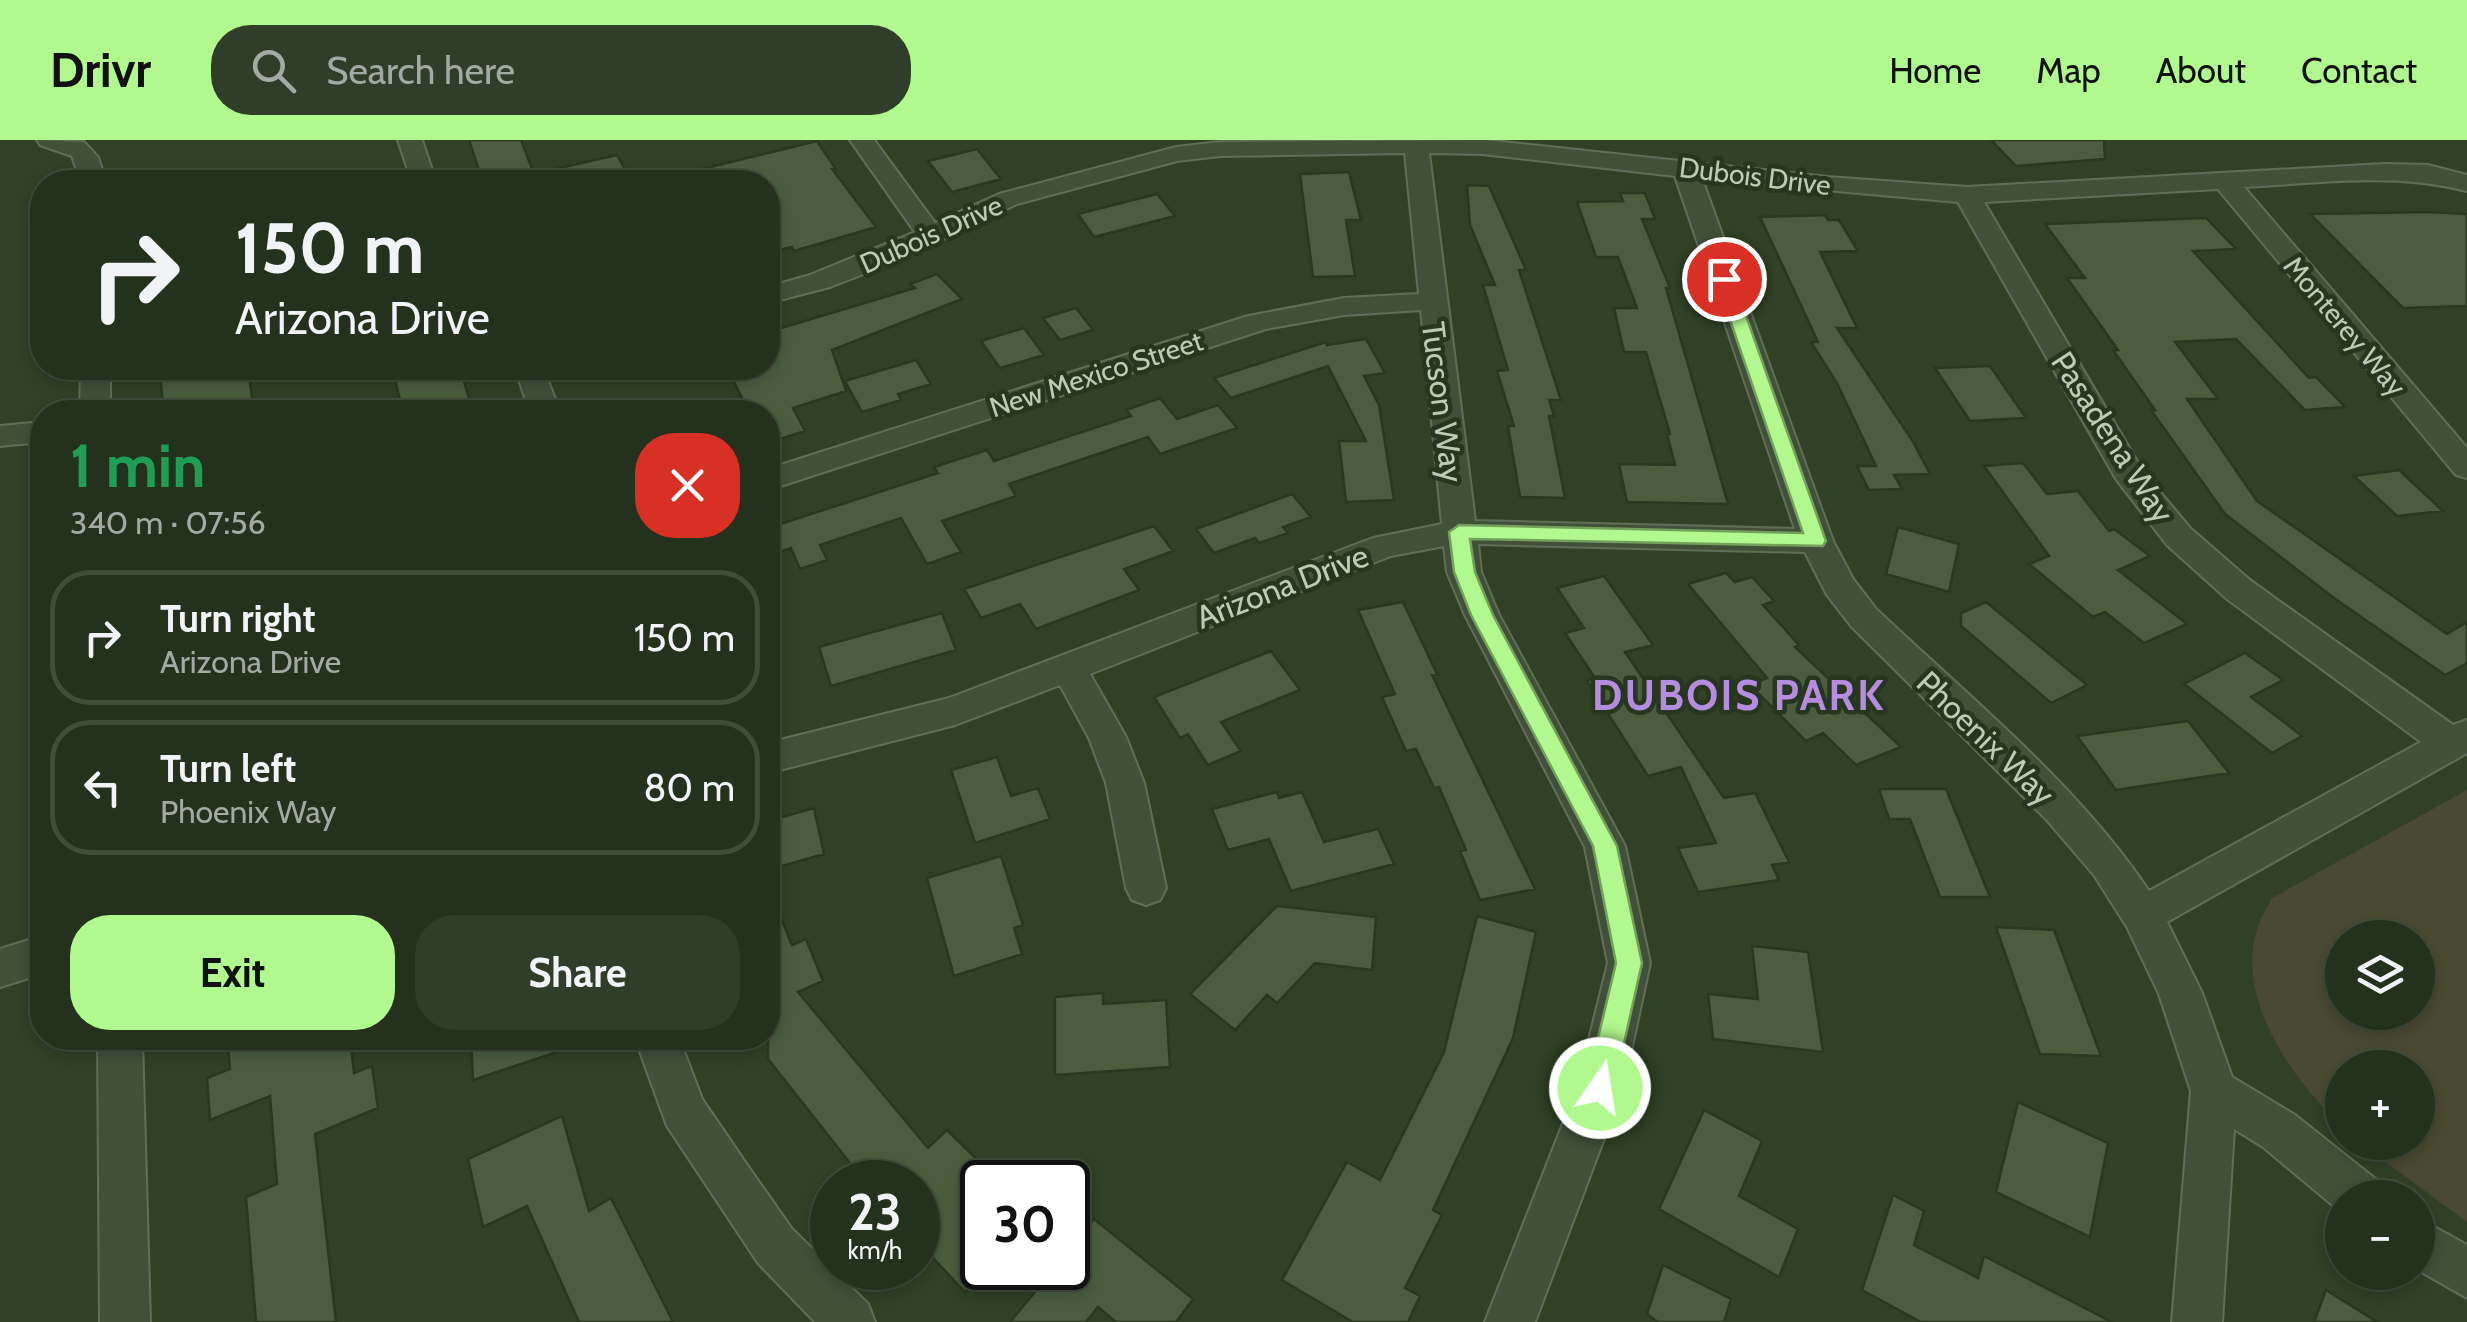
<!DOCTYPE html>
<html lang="en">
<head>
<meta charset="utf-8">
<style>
  :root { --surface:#24311c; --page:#303d29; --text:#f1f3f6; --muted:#a3a9a3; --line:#414c3b; --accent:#b1f88e }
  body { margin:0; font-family:Cabin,sans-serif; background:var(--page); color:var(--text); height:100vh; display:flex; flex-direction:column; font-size:38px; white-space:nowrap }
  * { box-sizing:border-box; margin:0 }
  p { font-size:32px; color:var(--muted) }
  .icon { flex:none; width:55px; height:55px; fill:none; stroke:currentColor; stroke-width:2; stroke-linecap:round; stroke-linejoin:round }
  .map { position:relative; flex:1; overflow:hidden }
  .panel { position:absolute; left:30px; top:260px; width:750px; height:650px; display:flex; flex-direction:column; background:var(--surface); border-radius:40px; box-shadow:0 5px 15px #0003,0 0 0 2px var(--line) }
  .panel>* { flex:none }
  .top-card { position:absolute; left:30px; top:30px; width:750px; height:210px; border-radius:40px; box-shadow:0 5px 15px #0003,0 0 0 2px var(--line); background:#24311c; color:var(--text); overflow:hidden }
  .buttons { position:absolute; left:2325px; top:780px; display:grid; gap:20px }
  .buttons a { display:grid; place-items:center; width:110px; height:110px; border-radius:50%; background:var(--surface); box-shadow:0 5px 15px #0003,0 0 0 2px var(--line); font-size:50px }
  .speed { position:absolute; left:810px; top:1020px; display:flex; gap:20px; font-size:50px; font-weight:700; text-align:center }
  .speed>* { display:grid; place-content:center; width:130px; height:130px; border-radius:50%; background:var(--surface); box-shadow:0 5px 15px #0003,0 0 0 2px var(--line); line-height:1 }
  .speed small { font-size:25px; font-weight:400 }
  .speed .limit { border:5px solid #111; border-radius:15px; background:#fff; color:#111 }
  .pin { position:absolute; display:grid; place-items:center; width:85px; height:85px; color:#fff; margin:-42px; border:5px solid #fff; border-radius:50%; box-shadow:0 2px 10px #0007 }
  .me { position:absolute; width:110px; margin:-55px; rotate:13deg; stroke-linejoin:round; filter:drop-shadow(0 0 8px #0008) }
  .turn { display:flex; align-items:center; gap:35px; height:210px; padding:0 40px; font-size:45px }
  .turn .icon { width:130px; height:130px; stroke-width:2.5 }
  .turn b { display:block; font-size:70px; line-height:85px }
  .round { display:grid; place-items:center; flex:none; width:105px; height:105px; border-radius:40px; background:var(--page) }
  .overview { display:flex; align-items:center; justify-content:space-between; height:170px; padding:0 40px }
  h1 { font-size:60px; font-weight:700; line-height:75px; color:#1e9e55 }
  .button { display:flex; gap:20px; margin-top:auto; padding:20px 40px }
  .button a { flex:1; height:115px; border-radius:40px; background:var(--accent); color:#111; font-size:40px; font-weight:700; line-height:115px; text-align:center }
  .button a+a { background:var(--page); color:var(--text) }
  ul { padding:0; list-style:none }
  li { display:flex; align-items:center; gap:30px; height:135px; margin:0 20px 15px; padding:0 20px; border:5px solid var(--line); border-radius:40px }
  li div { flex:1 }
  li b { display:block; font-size:38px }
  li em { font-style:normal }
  header { display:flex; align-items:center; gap:60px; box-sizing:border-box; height:140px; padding:0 50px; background:var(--accent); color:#111 }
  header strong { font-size:48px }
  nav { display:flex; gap:55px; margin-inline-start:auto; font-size:35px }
  .search { width:700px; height:90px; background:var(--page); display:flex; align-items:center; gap:25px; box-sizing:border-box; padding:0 35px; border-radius:40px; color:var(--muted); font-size:38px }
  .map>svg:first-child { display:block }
</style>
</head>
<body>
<header>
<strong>Drivr</strong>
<div class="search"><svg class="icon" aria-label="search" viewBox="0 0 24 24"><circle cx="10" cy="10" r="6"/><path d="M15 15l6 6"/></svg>Search here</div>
<nav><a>Home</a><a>Map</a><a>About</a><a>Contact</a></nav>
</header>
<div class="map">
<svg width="2467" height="1182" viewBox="0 0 2467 1182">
  <rect width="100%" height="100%" fill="#304125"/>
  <!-- green -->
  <path fill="#4a4931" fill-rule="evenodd" d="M2467,650v432l-107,-79 58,-1v-74h-76v58c-49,-45 -109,-129 -84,-200 3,-10 10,-19 14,-28zM2342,798h76v74h-76z"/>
  <!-- building -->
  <path fill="#4a5e3f" stroke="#293820" stroke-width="2.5" d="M469,0h52l16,42h-54z
    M1991,0h113l1,19 -89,7z
    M817,1l18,27 -3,1 44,58 -82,24 -2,-4 -24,6v-71h-80l-2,-9z
    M977,9l24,30 -49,13 -24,-31z
    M617,15l15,27h-88l-2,-10z
    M1349,32l12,48h-15l9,56 -42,1 -13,-103z
    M1467,45l22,1 37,84h-7l42,130h-12l5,16h-5l16,82 -45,-1 -12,-71h6l-17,-55 11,-1 -25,-85h12l-25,-60z
    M1620,53h25l10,26h-13l28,69h-4l62,216 -101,-2 -8,-38 56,1 -8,-31h3l-24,-82h-22l-10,-44h23l-19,-51h-22l-19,-55 46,-1z
    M1157,54l18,22 -81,21 -16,-23z
    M2430,72l37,2v92l-64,2 -93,-94z
    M1825,75l3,5h11l19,31 -38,1 37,76h-20l75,112 18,34 -36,1 8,14 -33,1 -12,-24h19l-39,-83 -26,-41h7l-58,-125z
    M2206,78l30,31 -43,2 116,127 7,-1 29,30 -40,3 -69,-71 -61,3 43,57h-31l70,102 190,133 20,-12v41l-22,12 -111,-77 -109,-84 -74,-104h4l-42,-60h5l-51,-72h18l-40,-54z
    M937,134l25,25 -130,51 14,41 -53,17 12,23 -37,12v-31h-19l-22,-44h41v-36l147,-44 -5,-4z
    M1076,168l17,22 -33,10 -17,-22z
    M1024,188l20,27 -44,13 -19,-27z
    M1366,199l19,34 -21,3 15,29 15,95 -48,2 -7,-61h27l-38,-75 -97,32 -17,-20 112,-36 1,3z
    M916,220l15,24 -33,10 3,6 -39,12 -17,-31z
    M1990,226l36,52 -56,3 -35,-53z
    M160,228h88l6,44h-91z
    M439,228h21l12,40 -16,4h-53l-8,-32z
    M1160,258l17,21 41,-14 19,23 -77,26 -12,-17 -139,47 7,12 -74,25 19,31 -34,12 -26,-46 -81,27 7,15 -27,9 -9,-21 -23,8v-28l170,-55 -4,-6 53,-17 7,11 137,-45 -5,-6z
    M2023,323l24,31 31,-3 31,40 5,-2 36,27 -32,14 69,54 -43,19 -39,-31 -12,5 -64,-53 20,-8 -65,-90z
    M2399,330l44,41 -46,5 -43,-40z
    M1292,354l19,23 -28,10 5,6 -29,10 -4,-5 -41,15 -18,-24z
    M1154,386l19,25 -49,18 15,21 -103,39 -16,-25 -39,14 -17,-29z
    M1898,387l61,17 -10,48 -63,-18z
    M1726,433l9,9 17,-5 22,24 -11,4 36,40 -4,2 106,100 -45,18 -33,-32 -17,8 -56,-56 17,-7 -79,-94z
    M1604,436l49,69 -28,7 99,146 31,-5 34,69 -17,3 7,15 -81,12 -20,-44 38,-5 -35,-76 -33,9 -61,-95 8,-3 -30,-45 19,-5 -27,-40z
    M1403,462l34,72 -5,1 103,214 -55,11 -20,-49 6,-1 -27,-63 -5,1 -18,-39 -10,2 -24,-54 13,-3 -37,-84z
    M1986,462l101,83 -36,18 -90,-77v-13z
    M942,473l14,37 -125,36 -12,-39z
    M1271,511l29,39 -79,32 20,29 -33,14 -20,-31 -8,4 -26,-41z
    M2245,513l38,27 -32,17 51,39 -30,17 -88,-69z
    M2188,581l41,52 -113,17 -39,-54z
    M997,617l14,39 27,-8 12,31 -75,24 -24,-73z
    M1879,649h67l44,108h-50l-30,-78h-21z
    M1277,652l2,6 23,-6 22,50 54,-13 16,35 -103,27 -22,-52 -41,11 -16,-41z
    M814,668l10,46 -56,16v-49z
    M1001,716l22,69 -9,3 8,26 -68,22 -27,-98z
    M768,746l24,59 14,-6 17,42 -25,11 130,156 19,-18 53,52h-18v93l-17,17 -47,-50v-60h-53l-97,-123z
    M1277,766l99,11 -4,53 -57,-7 -38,40 -10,-8 -32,35 -45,-36z
    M1477,776l59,16 -23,106 -80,172 9,5 -37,73 15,8 -12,26h-55l-71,-42 65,-118 33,18 64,-128z
    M1996,787l58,3 47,126 -61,-2z
    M1752,806l56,6 15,100 -110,-13 -5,-45 50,5z
    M1103,853v11l63,-4 4,67 -115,8v-78z
    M227,898h123l4,35 18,-7 6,42 -63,26 21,188h-80l-10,-125 31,-13 -7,-88 -60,24 -3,-42 23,-9z
    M471,898h115l1,4 -114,38z
    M2018,962l90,41 -18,94 -94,-45z
    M1704,970l58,31 -23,55 59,33 -19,48 -120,-68z
    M562,976l27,95 22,-13 62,124h-94l-52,-116 -44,21 -15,-68z
    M1893,1055l31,16 -10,34 64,33 6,-22 128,66h-191l-59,-32z
    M1094,1079l99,80 -17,23h-60l-18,-15 -12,15h-76l45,-54h13v-16z
    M1663,1125l68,34 -7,23h-66l-11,-8z
    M2326,1150l51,32h-63z"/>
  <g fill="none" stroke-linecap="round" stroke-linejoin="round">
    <!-- minor casing -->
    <g stroke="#606e57" stroke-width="4">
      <path id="minor" d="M37,0l47,2 14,15 8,25h-25l-9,-26 -32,-11z
        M398,0h24l14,42h-24z
        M850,0h24l61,83 64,-29 177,-47 44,-5 265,-2 343,37 139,10 417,-23 44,1 39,10v16c-73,-19 -148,-8 -223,-4l223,261v30l-11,-3 -238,-286 -234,13 160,271 47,56 60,52 202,144 14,-5v33l-300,169 35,71 30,84 63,38 83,66 7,17h-43v15l-79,-66 -29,-18 -12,193h-50l19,-231 -32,-97 -32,-67 -33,-52 -48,-56 -194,-192 -25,-32 -22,-43 -327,-8 3,28 18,43 126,231 25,117 -27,125 -88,234h-50l92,-234 31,-125 -23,-116 -120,-232 -18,-43 -3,-26 -53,10 -301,118 36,63 18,46 22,105 -6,12 -14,5 -14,-5 -6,-12 -20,-105 -17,-45 -29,-53 -105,40 -187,48v-30l181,-45 424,-160 69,-14 -21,-214 -77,5 -78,14 -498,161v-21l480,-153 96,-18 75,-4 -14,-141 -185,3 -43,5 -160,43 -120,57 -67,26 -62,16v-16l42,-12 105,-43zM1429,13l53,1 193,22 120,353 -320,-8zM1702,39l256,23 158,277 51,66 60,54 194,143 -272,149c-73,-108 -179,-193 -273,-282l-23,-30 -20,-38z
        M81,228h29v44h-30z
        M515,228h28l17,44h-30z
        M42,282v20l-42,4v-20z
        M42,796v38l-42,13v-38z
        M98,898h44l8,284h-50z
        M635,898h44l23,61 45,66 45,64 76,75 7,18h-60l-57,-59 -91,-137z
        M2418,1078l49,27v53l-49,-28z"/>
    </g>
    <!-- minor -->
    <use href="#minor" fill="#42503a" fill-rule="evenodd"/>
  </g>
  <!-- route -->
  <path fill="#b1f88e" stroke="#73a15c" stroke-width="2.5" d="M1724,134l9,5 93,262 -3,5 -353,-7 5,33 18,43 124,231 25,117 -28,125 -4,10 -10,3 -10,-3 -4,-10 30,-125 -23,-117 -122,-231 -17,-43 -5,-40 10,-7 344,8 -87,-254z"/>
  <g text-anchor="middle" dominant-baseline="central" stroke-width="9" stroke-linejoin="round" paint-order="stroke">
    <!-- far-street labels -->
    <g font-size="28" fill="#bdcbb6" stroke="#27361e">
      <text transform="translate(1755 36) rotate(7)">Dubois Drive</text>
      <text transform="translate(931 94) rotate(-24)">Dubois Drive</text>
      <text transform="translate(2345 186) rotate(50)">Monterey Way</text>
      <text transform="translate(1096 234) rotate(-18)">New Mexico Street</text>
    </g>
    <!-- street labels -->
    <g font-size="32" fill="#bdcbb6" stroke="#27361e">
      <text transform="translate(1443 262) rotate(83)">Tucson Way</text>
      <text transform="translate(2113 297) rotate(57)">Pasadena Way</text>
      <text transform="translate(1282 446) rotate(-21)">Arizona Drive</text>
      <text transform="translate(1986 598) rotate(44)">Phoenix Way</text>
    </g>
    <!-- district labels -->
    <g font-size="42" font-weight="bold" letter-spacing="2.5" fill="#b58ce0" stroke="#27361e">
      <text x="1739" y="555">DUBOIS PARK</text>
    </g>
  </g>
</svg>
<div class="buttons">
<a><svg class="icon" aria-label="layers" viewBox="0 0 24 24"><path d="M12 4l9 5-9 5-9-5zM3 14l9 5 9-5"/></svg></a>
<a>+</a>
<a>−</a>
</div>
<div class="speed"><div>23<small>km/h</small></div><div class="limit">30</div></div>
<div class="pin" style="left:1724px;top:139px;background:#d93025"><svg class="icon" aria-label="arrive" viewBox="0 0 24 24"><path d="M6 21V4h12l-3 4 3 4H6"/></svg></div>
<svg class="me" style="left:1600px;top:948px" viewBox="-20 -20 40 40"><circle r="17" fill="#b1f88e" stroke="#fff" stroke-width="3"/><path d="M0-11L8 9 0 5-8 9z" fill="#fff"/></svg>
<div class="top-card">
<div class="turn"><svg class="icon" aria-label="right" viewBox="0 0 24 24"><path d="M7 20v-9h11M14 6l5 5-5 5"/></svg><div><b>150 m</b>Arizona Drive</div></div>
</div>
<section class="panel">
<div class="overview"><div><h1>1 min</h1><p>340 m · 07:56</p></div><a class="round" style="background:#d93025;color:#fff"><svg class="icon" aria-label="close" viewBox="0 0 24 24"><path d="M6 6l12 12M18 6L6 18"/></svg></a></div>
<ul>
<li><svg class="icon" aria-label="right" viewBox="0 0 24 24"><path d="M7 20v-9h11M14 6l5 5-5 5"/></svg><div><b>Turn right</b><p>Arizona Drive</p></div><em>150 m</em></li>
<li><svg class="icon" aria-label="left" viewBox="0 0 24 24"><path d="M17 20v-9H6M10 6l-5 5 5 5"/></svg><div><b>Turn left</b><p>Phoenix Way</p></div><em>80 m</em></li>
</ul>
<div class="button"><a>Exit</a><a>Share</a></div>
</section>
</div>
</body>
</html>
